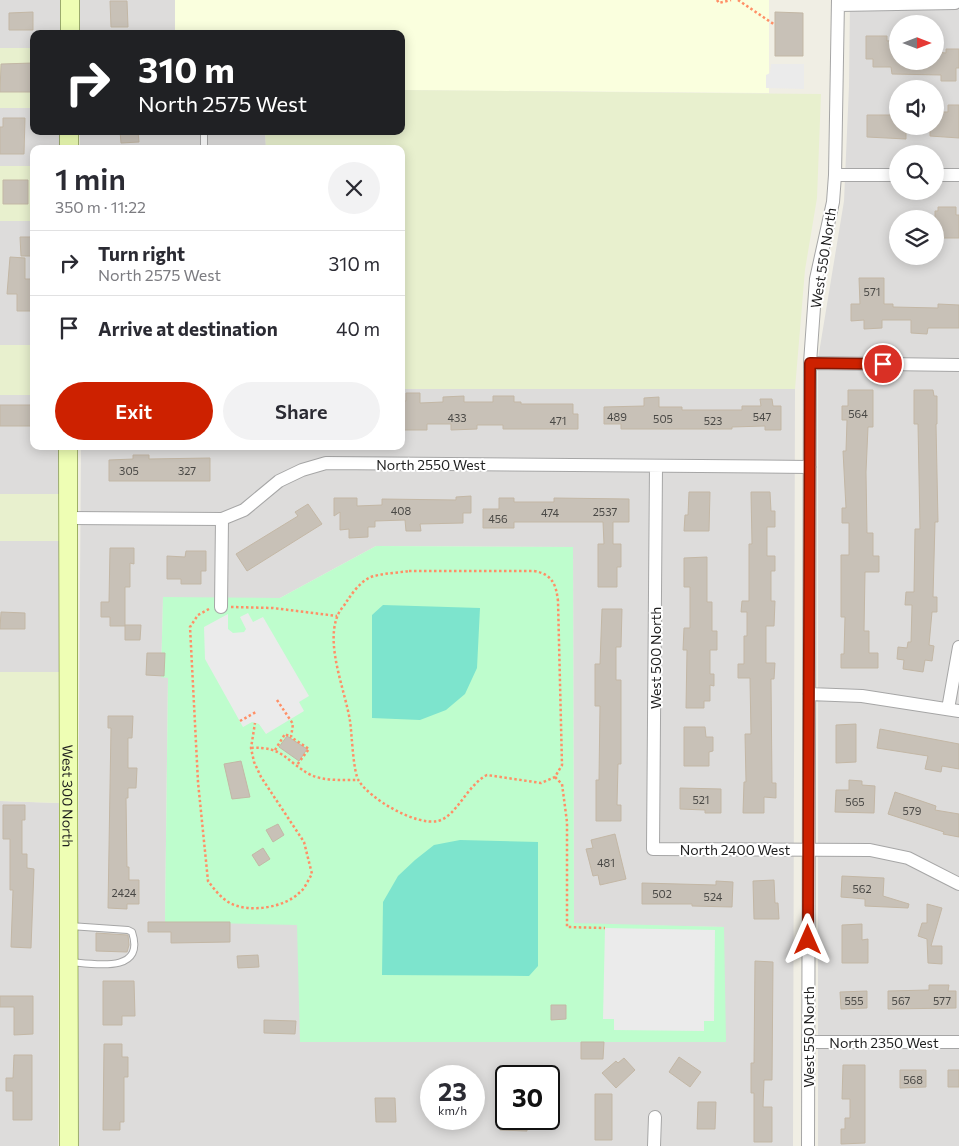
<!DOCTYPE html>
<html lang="en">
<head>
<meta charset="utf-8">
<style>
  :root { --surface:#fff; --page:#f2f2f3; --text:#2b2b33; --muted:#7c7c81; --line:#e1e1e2; --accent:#cd2100 }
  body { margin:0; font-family:Commissioner,sans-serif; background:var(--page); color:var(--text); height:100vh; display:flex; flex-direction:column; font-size:19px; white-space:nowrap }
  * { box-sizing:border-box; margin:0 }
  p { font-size:16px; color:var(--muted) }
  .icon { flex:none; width:28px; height:28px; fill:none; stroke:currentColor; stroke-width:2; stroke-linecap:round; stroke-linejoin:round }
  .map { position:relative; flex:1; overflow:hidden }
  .side { position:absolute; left:30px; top:145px; width:375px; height:305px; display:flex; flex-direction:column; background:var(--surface); border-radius:10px; box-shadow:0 2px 12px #0003 }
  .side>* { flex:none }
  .top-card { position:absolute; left:30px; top:30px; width:375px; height:105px; border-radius:10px; box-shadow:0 2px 12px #0003; background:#202124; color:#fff; overflow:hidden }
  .needle { width:32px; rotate:90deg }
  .buttons { position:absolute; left:889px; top:15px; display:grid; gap:10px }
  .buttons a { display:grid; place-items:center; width:55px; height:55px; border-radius:50%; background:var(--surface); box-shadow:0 2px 12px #0003; font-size:25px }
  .speed { position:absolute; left:420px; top:1065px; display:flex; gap:10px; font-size:25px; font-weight:700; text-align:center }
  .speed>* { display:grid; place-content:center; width:65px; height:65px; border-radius:50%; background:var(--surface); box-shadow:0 2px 12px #0003; line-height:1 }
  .speed small { font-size:12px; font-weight:400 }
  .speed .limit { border:2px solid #111; border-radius:8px; background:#fff; color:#111 }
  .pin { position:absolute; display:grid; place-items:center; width:42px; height:42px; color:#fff; margin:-21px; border:2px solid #fff; border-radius:50%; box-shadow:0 1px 5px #0007 }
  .me { position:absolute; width:55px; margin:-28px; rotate:0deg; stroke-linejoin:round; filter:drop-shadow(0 0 4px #0008) }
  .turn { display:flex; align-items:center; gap:18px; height:105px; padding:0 25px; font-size:22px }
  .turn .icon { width:65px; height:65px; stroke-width:2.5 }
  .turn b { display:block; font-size:35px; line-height:42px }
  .round { display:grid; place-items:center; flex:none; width:52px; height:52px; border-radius:26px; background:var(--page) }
  .summary { display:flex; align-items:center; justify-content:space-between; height:85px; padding:0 25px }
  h1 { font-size:30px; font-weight:600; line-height:38px }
  .button { display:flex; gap:10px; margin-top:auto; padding:10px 25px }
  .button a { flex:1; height:58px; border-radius:30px; background:var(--accent); color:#fff; font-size:20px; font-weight:600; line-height:58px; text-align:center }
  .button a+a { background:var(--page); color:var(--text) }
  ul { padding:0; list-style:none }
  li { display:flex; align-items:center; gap:15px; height:65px; padding:0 25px; border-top:1px solid var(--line) }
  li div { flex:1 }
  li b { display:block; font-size:19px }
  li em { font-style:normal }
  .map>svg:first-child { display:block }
</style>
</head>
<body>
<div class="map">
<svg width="959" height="1146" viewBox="0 0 959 1146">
  <rect width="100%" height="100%" fill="#f0eee4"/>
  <!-- residential -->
  <path fill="#dddcdb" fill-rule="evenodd" d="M0,0h61v34h-27v14h-34z
    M79,0h96v34h-96z
    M850,0h109v1146h-141v-787l26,-158 5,-115zM898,24h37v37h-37zM898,89h37v37h-37zM898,154h37v37h-37zM898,219h37v37h-37z
    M0,108h34v23h27l-1,18h-26v17h-34z
    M80,131h185l1,18h-186z
    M0,221h34v124h-34z
    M401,389h394l-2,757h-717l5,-700h320zM376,546l197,1 1,377 150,3 -559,-5 3,-245h-7l2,-79h117zM431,1076h43v43h-43zM506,1076h43v43h-43z
    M0,395h34v51h26v48h-60z
    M0,541h60l-1,131h-59z
    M0,801l59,2 -1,343h-58z"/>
  <!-- education -->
  <path fill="#faffde" d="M175,0h594v93l-368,-3v-56h-226z"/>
  <!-- farmland -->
  <path fill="#e8f0ce" d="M0,48h34v60h-34z
    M401,90l420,4 -4,104 -12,72 -10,119h-394v-240h-135l-1,-18h136z
    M0,166h34v55h-34z
    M0,345h34v50h-34z
    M0,494h60v47h-60z
    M0,672h59v131l-59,-2z"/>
  <!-- park -->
  <path fill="#befdcd" d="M376,546l197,1 1,376 150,4 2,115h-426l-3,-117 -132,-3 3,-244 -7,-1 2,-80 117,1z"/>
  <!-- pitch -->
  <path fill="#7de4cd" d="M383,605l97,3 -3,60 -12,26 -19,16 -26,10 -48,-2v-103z
    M460,840l78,2v124l-9,10 -147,-1 1,-73 15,-26 17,-16 19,-15z"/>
  <!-- parking -->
  <path fill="#ebebeb" d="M771,64h33v25l-38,-1v-13l4,-2z
    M248,613l5,9 10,-5 46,79 -10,6 5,9 -38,23 -7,-10 -7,-2 -9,5 -38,-68 -1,-32 24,-13v15l5,4 11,-1 2,-3 -6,-12z
    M605,928l110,2 -1,91h-10v10l-90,-1v-11h-11z"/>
  <!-- building -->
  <path fill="#c8c1b7" stroke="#c3b7a5" d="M110,1h17l1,26h-17z
    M33,12v18h-24v-17z
    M775,12l28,1v43h-28z
    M866,36h21v5l11,-1v21h37v-9l11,1v-4h13v19h-3v13h-15v-6l-49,-1 -1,-7h-18v-8h-7z
    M33,63l1,29h-34l1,-28z
    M948,105h11v33l-29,-2v-10h5v-14h13z
    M867,115h31v11h8v13l-39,-2z
    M3,118h22l-1,36h-24v-27h3z
    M120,131h18l1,11 -18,1z
    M3,180h25v24h-25z
    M938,207h18v8h3v23h-24v-27h3z
    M20,237h14v19h-13z
    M10,257l15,1v21h9v32h-17v-17h-10z
    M859,278h25v26h9v3l45,1v-4l21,1v23h-31l-1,6 -16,-1v-13h-29v8l-18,1v-9l-13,1v-17h9z
    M848,390h25v37h-5l-2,45 1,61h6v23h6v16h-14l-1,59h5v22h9v15h-37v-14h3l1,-37h-4v-62h8v-32h-7v-15h4l-3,-57h3l1,-31h-5v-14h6z
    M914,390h19l1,6h3v28h-1l2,98h-3l-2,75h4v15h-5l-3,33 5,1 -2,15 -7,-1 -2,12 -20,-3 1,-9 -7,-1 1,-12 9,1 1,-6h3l1,-37h-7l1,-13h8l1,-63h5l-2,-105h-4z
    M406,393h14v10l23,-1v-5l21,-1v6h29v-6h21v6h7v2h52v10h5v15h-75v-4h-26v4l-26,1v-6h-24v6h-23v-6h-3v-23h5z
    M659,397v10h23v3h60v-4h19l-1,-7h12l1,7h8v24h-16v-4l-33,1v2h-111v-5h-17v-17l40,-1v-8z
    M0,405h34v21h-34z
    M133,455h16v4l61,-1v23h-101v-21l24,-1z
    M689,492h21l-1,39h-25l1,-16h3z
    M751,492h19l1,19h4v16h-8v29h8v15h-4v30h4l-1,25h-8v37h9l-1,16h-3l1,104h4v15l-12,-1v16h-21l1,-31h2l-1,-48h6l-1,-56h-12v-14h6v-28h3v-24h-6l1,-11h7v-57h3z
    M471,496v17h-8v10l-43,1 1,7h-15l-1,-11 -30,1v6h-7v10l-19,1v-9l-9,1v-18l-6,4v-18h23v8l25,-1v-6l74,1v-3z
    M499,498h15v4h40v-4l75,1v23h-16v22h8v23h-4v20h-19v-43h6l-1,-22h-89v6h-31v-19h16z
    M308,504l14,20 -75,47 -11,-17 62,-38 -3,-4z
    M110,548h24v16l-4,-1v24h-5v39h-15v-9h-9v-15h8z
    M186,551h20v20h-5v13h-20v-5h-14v-23l18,1z
    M707,557v45h5v29h5v19h-7v24h4v12l-4,-1v16h-6v7h-18l1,-58h-4l1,-22h6v-41h-6v-29z
    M602,609h20l-1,38h-5v33h5v84h-3l-1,41h4v16h-25v-41h3l1,-74h-5v-42h5z
    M1,612l24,1v16h-25z
    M125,625h16l-1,15h-15z
    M147,653h18l-1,23 -18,-1z
    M108,716h25l-1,22h-4v30h9l-1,20h-8v10h-2l1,69h2v13h10v24h-12v5l-19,-1 3,-180h-3z
    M856,724v38l-20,1v-38z
    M684,727h21l1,10h7v14l-4,1v14h-25z
    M880,729l79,15v25l-17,-3 -1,6 -16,-3 3,-13 -51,-8z
    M287,736l20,13 -8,12 -20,-14z
    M241,761l9,36 -18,2 -8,-35z
    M849,780l13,1v4l13,1 -1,27 -39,-1 1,-22h13z
    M680,788l41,1v24h-16v-3l-25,-1z
    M895,792l41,14 -1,4 24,4v23l-16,-3 1,-2 -56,-18z
    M3,805h22v15h-3v34h5v14l7,1 -3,79 -20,-1 2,-57h-3v-51h-7z
    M278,824l6,11 -11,7 -7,-12z
    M615,834l11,45 -26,6 -2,-10 -5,1 -7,-27 7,-1 -2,-8z
    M263,848l7,11 -11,7 -7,-11z
    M842,876l42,2 -1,18 26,8 -1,4 -43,-2v-7l-24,-2z
    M774,880l1,23h3l1,16h-25l-1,-38z
    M716,881l17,1 -1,25 -40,-1v-2h-50v-21l74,2z
    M927,904l15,4 -11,38h11v18l-14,-1 -1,-24 -9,-3 4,-13h5z
    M148,922h82v20l-59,1v-11h-23z
    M862,924v16l6,-1v24h-26v-38z
    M96,933l32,2 1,10 -2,7 -31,-1z
    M258,955l1,12 -21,1 -1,-12z
    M755,961l18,1 -1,118h-8l-1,27h9v35h-18v-49h-3v-30h3z
    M103,981h31l1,35h-13v9h-19z
    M929,985h20l-1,6h8v17l-68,1v-18l41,-1z
    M867,991v17l-26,1 -1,-17z
    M0,996h33v38l-19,1v-28h-14z
    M551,1005h15v14l-15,1z
    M264,1020l32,1 -1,13 -31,-1z
    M581,1042h23l-1,17h-22z
    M104,1044h18v13h6v20h-4v45h-4v8h-17z
    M14,1055h18v65h-19v-29h-7v-13h7z
    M679,1057l22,15 -11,15 -21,-15z
    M624,1058l11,12 -19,18 -14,-15 14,-12 2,2z
    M843,1065h22v78l-24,1v-15h4v-11h5v-19h-8z
    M900,1070h26v17l-26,1z
    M948,1070h11v17h-11z
    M595,1094h17v46h-17z
    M375,1098h20l1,24h-20z
    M698,1102h18l-1,27h-18z
    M500,1119h27v12l-27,-1z"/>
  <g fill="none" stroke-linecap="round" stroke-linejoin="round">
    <!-- service casing -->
    <g stroke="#a6a6a6" stroke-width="8">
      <path id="service" d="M204,131v18
        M70,926l58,4 4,2c14,42 -38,32 -62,30"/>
    </g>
    <!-- minor casing -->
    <g stroke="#a6a6a6" stroke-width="14">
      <path id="minor" d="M838,5l117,-2
        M835,175h63
        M935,175h24
        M810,363l149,2
        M656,466l-3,383 217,1 38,8 51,26
        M68,518l154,1 22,-9 35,-29 23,-11 24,-7 484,4
        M221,607l1,-88
        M809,694l53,2 97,15
        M948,709l11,-62
        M808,1042h151
        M654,1146l1,-29
        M808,1146l2,-783 6,-84 17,-77 2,-27 3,-175"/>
    </g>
    <!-- secondary casing -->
    <g stroke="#5a7b00" stroke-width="19">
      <g id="secondary">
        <path d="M70,34v-34"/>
        <path d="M69,149v-18"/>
        <path id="s1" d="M68,446l1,700"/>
      </g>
    </g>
    <!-- path -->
    <path stroke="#ff8f66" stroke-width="2.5" stroke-dasharray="2.5 2.5" stroke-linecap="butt" d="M717,0l2,3 12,-3
      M738,0l37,25
      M409,571h125c18,3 22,13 24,30l4,164 -7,12 -14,6 -54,-8c-20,10 -30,41 -49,46 -22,5 -68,-22 -79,-40 -6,-8 -7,-47 -9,-60 -5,-31 -24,-74 -13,-104 2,-6 7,-11 10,-16 6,-9 14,-20 24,-24 12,-4 26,-4 38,-6z
      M231,607l42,1 64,8
      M209,609l-11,6 -8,12 8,155 10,99c6,8 13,17 22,22 18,10 54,5 69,-10 6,-4 9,-13 13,-19l-8,-32 -43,-65 -7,-15 -3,-14 4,-25
      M277,700l16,24 -2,13 18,12 -12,16
      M240,721l16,-9
      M251,748c33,-2 35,14 60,27 13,6 32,5 47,5
      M275,750l10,-16 6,3
      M555,777l7,7 5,38v105l38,1"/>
    <!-- service -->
    <use href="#service" stroke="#fff" stroke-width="6"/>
    <!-- minor -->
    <use href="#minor" stroke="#fff" stroke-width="12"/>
    <!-- secondary -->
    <use href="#secondary" stroke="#eefeb4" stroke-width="18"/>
  </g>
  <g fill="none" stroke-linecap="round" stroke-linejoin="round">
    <!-- route casing -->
    <g stroke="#851500" stroke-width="12">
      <path id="route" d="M808,940l2,-577 73,1"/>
    </g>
    <!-- route -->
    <use href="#route" stroke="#cd2100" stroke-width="9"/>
  </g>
  <g text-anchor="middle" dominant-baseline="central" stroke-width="4" stroke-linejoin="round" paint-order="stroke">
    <!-- number labels -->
    <g font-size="11" fill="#494845">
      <text x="872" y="291">571</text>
      <text x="858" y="413">564</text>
      <text x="617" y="416">489</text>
      <text x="762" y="416">547</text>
      <text x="457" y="417">433</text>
      <text x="663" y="418">505</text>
      <text x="558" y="420">471</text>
      <text x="713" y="420">523</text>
      <text x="129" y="470">305</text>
      <text x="187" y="470">327</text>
      <text x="401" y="510">408</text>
      <text x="605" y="511">2537</text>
      <text x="550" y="512">474</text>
      <text x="498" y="518">456</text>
      <text x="701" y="799">521</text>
      <text x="855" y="801">565</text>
      <text x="912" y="810">579</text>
      <text x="606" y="862">481</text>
      <text x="862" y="888">562</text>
      <text x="124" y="892">2424</text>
      <text x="662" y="893">502</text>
      <text x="713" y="896">524</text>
      <text x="854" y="1000">555</text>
      <text x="901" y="1000">567</text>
      <text x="942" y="1000">577</text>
      <text x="913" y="1079">568</text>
    </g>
    <!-- street labels -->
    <g font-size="14" fill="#1f1f1f" stroke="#fff">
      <text transform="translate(823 258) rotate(-81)">West 550 North</text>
      <text x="431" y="464">North 2550 West</text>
      <text transform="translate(655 658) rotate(-90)">West 500 North</text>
      <text stroke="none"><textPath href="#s1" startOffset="350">West 300 North</textPath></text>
      <text x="735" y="849">North 2400 West</text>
      <text transform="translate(808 1037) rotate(-90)">West 550 North</text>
      <text x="884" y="1042">North 2350 West</text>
    </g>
  </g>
</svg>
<div class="buttons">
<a><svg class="needle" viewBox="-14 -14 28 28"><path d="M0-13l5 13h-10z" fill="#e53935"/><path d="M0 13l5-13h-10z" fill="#7c7c81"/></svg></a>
<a><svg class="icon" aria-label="sound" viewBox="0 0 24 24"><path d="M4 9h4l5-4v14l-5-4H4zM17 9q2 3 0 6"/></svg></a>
<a><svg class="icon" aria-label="search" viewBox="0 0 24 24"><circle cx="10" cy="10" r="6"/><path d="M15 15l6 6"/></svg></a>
<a><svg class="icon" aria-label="layers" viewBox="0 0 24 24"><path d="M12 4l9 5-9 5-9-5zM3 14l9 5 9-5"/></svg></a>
</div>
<div class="speed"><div>23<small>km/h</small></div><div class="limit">30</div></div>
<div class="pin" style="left:883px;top:364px;background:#d93025"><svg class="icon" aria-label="arrive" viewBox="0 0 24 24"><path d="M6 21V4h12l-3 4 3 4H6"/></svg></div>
<svg class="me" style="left:808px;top:940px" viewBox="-20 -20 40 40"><path d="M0-17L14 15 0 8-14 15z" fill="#cd2100" stroke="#fff" stroke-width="4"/></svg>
<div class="top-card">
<div class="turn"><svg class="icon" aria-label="right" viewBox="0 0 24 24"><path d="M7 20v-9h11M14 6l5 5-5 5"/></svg><div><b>310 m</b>North 2575 West</div></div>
</div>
<section class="side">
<div class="summary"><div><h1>1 min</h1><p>350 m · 11:22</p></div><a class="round"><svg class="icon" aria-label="close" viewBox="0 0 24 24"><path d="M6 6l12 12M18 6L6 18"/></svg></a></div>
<ul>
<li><svg class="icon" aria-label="right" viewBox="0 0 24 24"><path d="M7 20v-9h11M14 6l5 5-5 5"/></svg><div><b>Turn right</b><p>North 2575 West</p></div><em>310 m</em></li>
<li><svg class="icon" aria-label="arrive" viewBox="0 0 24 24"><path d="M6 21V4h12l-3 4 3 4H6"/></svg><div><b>Arrive at destination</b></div><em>40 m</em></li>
</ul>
<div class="button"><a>Exit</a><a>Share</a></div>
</section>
</div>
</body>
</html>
